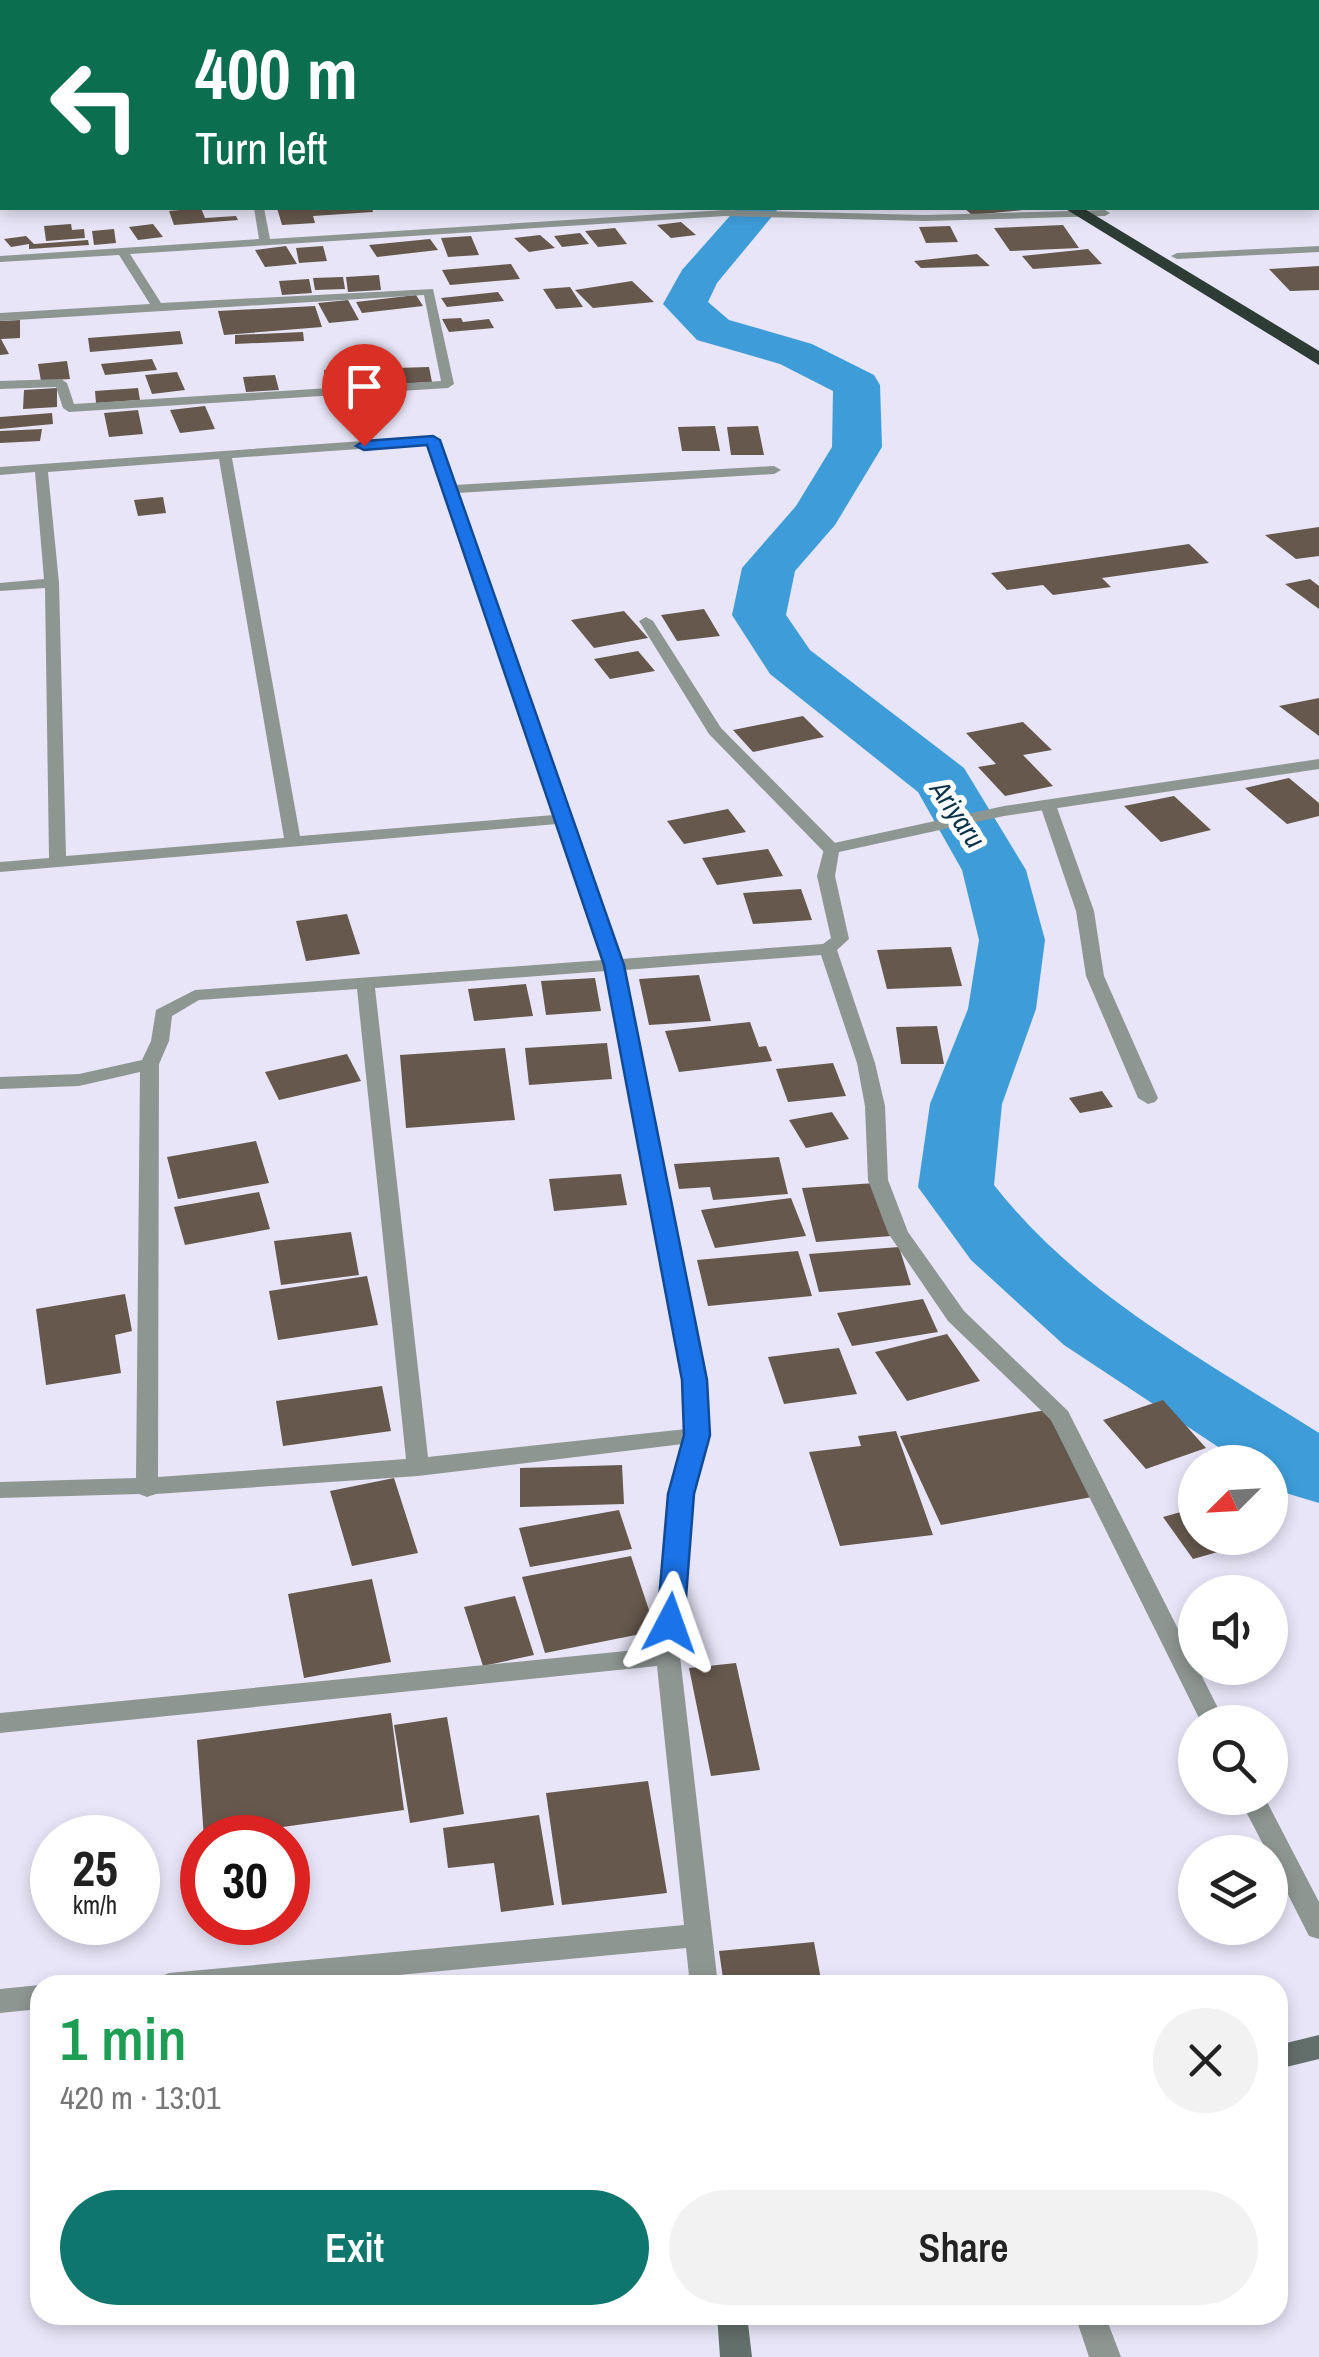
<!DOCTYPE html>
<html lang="en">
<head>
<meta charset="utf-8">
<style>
  :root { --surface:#fff; --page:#f2f2f2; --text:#222; --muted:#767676; --accent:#0f766e }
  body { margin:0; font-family:"Archivo Narrow",sans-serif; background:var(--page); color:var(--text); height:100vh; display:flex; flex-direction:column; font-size:38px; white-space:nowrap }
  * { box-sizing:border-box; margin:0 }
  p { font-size:32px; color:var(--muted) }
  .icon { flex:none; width:55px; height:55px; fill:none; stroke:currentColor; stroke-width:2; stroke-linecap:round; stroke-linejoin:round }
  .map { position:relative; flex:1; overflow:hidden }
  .details { position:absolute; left:30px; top:1975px; width:1258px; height:350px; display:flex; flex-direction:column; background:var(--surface); border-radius:30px; box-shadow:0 5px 15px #0003 }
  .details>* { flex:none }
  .hud { position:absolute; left:0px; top:0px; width:1320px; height:210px; box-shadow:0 5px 15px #0003; background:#0b6e4f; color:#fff; overflow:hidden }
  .needle { width:65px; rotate:246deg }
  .tools { position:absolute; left:1178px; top:1445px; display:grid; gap:20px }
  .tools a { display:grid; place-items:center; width:110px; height:110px; border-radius:50%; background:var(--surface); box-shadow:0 5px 15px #0003; font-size:50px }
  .speed { position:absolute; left:30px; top:1815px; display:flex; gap:20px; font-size:50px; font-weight:700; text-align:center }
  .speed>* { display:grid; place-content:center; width:130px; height:130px; border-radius:50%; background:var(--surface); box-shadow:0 5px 15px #0003; line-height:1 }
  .speed small { font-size:25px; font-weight:400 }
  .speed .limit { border:15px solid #d22; background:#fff; color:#111 }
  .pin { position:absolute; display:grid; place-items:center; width:85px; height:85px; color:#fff; margin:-102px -42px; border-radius:50% 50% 50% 0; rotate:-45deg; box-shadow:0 0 10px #0007 }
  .pin .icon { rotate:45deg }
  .me { position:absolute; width:110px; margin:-55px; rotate:4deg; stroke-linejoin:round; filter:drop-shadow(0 0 8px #0008) }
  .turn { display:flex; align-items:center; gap:35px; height:210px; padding:0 30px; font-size:45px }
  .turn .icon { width:130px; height:130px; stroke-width:2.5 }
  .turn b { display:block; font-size:70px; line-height:85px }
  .round { display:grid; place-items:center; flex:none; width:105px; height:105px; border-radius:52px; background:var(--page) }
  .overview { display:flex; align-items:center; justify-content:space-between; height:170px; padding:0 30px }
  h1 { font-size:60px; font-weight:600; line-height:75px; color:#1e9e55 }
  .cta { display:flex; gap:20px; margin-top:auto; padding:20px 30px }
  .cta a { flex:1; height:115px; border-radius:60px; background:var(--accent); color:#fff; font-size:40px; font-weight:600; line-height:115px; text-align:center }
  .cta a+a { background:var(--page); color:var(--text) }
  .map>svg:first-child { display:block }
</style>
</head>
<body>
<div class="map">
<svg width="1319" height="2357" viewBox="0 0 1319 2357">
  <rect width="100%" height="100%" fill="#e7e5f7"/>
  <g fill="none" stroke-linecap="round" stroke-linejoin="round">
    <!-- canal -->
    <path fill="#3e9dd9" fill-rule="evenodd" d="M763,0h18l1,2h-18z"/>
    <!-- river -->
    <path fill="#3e9dd9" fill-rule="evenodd" d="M1318,130h1v23h-1z
      M737,208h42l-62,75 -9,19 21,18 83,24 62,31 6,10 2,62 -47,78 -40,46 -9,44 24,35 154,118 62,102 19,70 -9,69 -34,95 -8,81c85,109 210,175 325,248v70l-30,-9 -19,-12v-20h-29l-177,-117 -93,-85 -53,-73 12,-83 38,-95 11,-69 -17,-70 -44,-78 -148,-118 -38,-59 10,-47 54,-62 36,-59 1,-56 -53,-27 -83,-24 -34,-36 19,-34z"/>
  </g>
  <!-- building -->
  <path fill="#66584d" d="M201,208l4,10 31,-2 2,4 -64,5 -5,-14z
    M277,208h95l1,4 -60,4 2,7 -33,2z
    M964,208h59v2l-51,5z
    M681,222l15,13 -25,3 -14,-13z
    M71,224l1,6 12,-1 1,9 -39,3 -2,-15z
    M153,224l10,13 -25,3 -9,-13z
    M1063,225l16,23 -69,3 -16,-23z
    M950,226l8,16 -32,1 -7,-16z
    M615,228l12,16 -29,3 -13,-16z
    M114,229l2,14 -22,2 -2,-14z
    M580,233l9,11 -27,3 -8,-11z
    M540,235l15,13 -26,4 -15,-14z
    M26,236l8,8 54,-4 1,5 -60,4v-5l-18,3 -7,-8z
    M471,236l8,19 -31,2 -7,-19z
    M430,239l8,11 -61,7 -8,-12z
    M286,246l11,18 -32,3 -10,-17z
    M323,246l4,15 -28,2 -3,-15z
    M1088,249l14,15 -69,5 -11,-13z
    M977,254l13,12 -69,2 -7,-7z
    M511,264l9,15 -70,6 -8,-15z
    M1319,266v24l-29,1 -21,-22z
    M379,275l2,15 -33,2 -2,-15z
    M343,277l2,12 -30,1 -2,-12z
    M309,279l3,14 -30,2 -3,-14z
    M632,281l22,21 -61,6 -18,-18z
    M570,287l13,20 -27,2 -13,-20z
    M498,292l6,9 -57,6 -6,-9z
    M416,295l7,11 -61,7 -6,-11z
    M348,300l11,20 -30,3 -11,-20z
    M315,306l7,21 -98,8 -6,-24z
    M461,318l2,4 26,-3 5,9 -45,4 -7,-13z
    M20,320v18l-19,1 8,15 -9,1v-34z
    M180,331l3,13 -93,8 -2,-14z
    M303,332l1,9 -69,3v-9z
    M152,359l5,11 -52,5 -4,-11z
    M67,361l3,18 -29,2 -3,-17z
    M429,367l3,15 -35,2 -2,-16z
    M361,368l3,19 -38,2 -2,-19z
    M177,372l8,18 -33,4 -7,-19z
    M275,375l4,15 -33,2 -3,-15z
    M57,388v19l-34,2 1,-19z
    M138,388l2,12 -44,3 -1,-12z
    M205,406l10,23 -35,4 -10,-23z
    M138,410l5,24 -34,3 -5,-24z
    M52,413l1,11 -53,5v-12z
    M715,426l5,25h-38l-4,-24z
    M758,426l6,29h-33l-4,-28z
    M42,429l-2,12 -40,2v-12z
    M163,497l3,16 -28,3 -4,-16z
    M1319,527v29l-23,3 -31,-24z
    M1189,544l20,19 -107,15 9,9 -58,8 -10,-10 -36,5 -16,-17z
    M1310,579l9,7v23l-34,-25z
    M704,609l16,27 -43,5 -16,-26z
    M624,611l24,27 -54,10 -23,-28z
    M638,651l17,20 -45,8 -16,-20z
    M1319,698v38l-40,-30z
    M803,716l21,21 -71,15 -20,-22z
    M1023,722l29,28 -29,5 30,31 -48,10 -27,-29 18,-3 -30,-31z
    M1289,778l30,25v13l-32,8 -42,-36z
    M1174,796l37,34 -50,12 -37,-36z
    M728,809l18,23 -62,12 -17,-23z
    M768,849l15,27 -66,9 -15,-27z
    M801,889l11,31 -59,4 -10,-31z
    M347,914l13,40 -54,7 -10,-40z
    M951,947l11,39 -75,3 -10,-39z
    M699,975l12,46 -62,4 -10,-46z
    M595,978l6,33 -55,4 -5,-34z
    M526,984l7,32 -59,5 -6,-32z
    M750,1022l9,25 7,-1 6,15 -93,11 -14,-41z
    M937,1026l7,38h-43l-5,-37z
    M607,1043l5,36 -83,6 -4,-37z
    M505,1048l10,72 -109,8 -6,-73z
    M347,1054l14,27 -82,19 -14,-28z
    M833,1063l13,33 -58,6 -12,-33z
    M1102,1091l11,16 -33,6 -11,-15z
    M832,1112l17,27 -43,9 -17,-28z
    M256,1141l13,42 -91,16 -11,-42z
    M779,1157l9,37 -75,6 -3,-13 -31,2 -5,-25z
    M621,1174l6,31 -73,6 -5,-32z
    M875,1183l16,53 -75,6 -14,-54z
    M259,1192l11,37 -85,16 -11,-38z
    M791,1198l15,38 -91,12 -14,-38z
    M351,1232l8,43 -78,10 -7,-44z
    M899,1247l12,38 -92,7 -10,-38z
    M798,1251l14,45 -104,10 -11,-46z
    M367,1276l11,49 -100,15 -9,-49z
    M125,1294l7,37 -17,4 6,38 -75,12 -10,-76z
    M923,1299l15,33 -86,14 -15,-33z
    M947,1334l33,47 -73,20 -32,-49z
    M839,1348l18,46 -73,10 -16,-47z
    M382,1386l9,45 -108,15 -7,-45z
    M1163,1400l43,48 -60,21 -43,-49z
    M1046,1410l46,87 -151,28 -41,-89z
    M896,1431l37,104 -93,11 -31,-94 52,-6 -3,-10z
    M622,1465l2,39 -104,3v-39z
    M394,1478l24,75 -66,13 -22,-75z
    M1195,1508v30l68,1 -70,20 -30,-42z
    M619,1510l13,39 -102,18 -11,-39z
    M631,1556l25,75 -111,22 -23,-76z
    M372,1579l19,83 -87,16 -16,-84z
    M515,1596l19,59 -51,11 -19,-59z
    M736,1663l24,107 -49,6 -22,-108z
    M391,1713l13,97 -200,28 -7,-98z
    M447,1717l17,97 -54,9 -16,-98z
    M648,1781l19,112 -105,12 -16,-112z
    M539,1815l15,90 -53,7 -7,-49 -46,5 -5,-40z
    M814,1942l8,43h-98l-5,-34z"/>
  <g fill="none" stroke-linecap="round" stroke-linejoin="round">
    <!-- lane -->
    <path fill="#8e9692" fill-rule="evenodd" d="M676,0h11l1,2h-10z
      M1318,100h1v9h-1z
      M1319,246v6l-142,7 -6,-3 6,-3z
      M646,617l7,4 68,107 116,117v8h-12l-116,-119 -70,-113z
      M1048,800l8,5 38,106 10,65 54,122 -3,4 -7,2 -10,-6 -52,-122 -10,-65 -36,-106z"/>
    <!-- street -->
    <path fill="#8e9692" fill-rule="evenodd" d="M0,115h2v6h-2z
      M0,158h2v6h-2z
      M0,204l7,4 -1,1 -6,1z
      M254,208h10l6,31 455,-29 200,5 180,-5 5,3 -5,3 -180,5 -200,-5 -595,38 31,49 272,-14 21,95 -6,4 -379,24 -6,-4 -7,-21 -56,2v-8l61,-2 6,4 7,21 367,-23 -17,-86 -424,26v-8l150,-9 -31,-49 -119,7v-6l259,-17z
      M433,436l7,4 15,45 319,-19 7,4 -7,4 -316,19 163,466 202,-15 8,-6 -14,-62 8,-31 179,-39 315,-47v10l-315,47 -165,36 -4,24 14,63 -12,11 38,113 10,43 3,74 20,52 56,79 104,100 157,311h-24l-150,-302 -103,-99 -60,-88 -20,-53 -3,-74 -8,-43 -36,-108 -197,15 82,409 2,56 -16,59 -12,162 38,329h-28l-4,-37 -393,37h-138l4,-8 10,-4 515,-48 -27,-259 -657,67v-20l656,-65 14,-154 13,-50 -265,32 -262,18 -9,3 -8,-3 -139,4v-16l136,-4 4,-406 -61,14 -79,3v-12l79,-3 63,-14 9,-19 5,-31 39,-20 408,-30 -46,-136 -557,48v-10l49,-4 -4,-270 -45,3v-8l44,-4 -9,-107 -35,3v-8zM428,444l126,371 -254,21 -68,-378zM219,459l65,379 -218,18 -7,-273 -11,-111zM606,971l78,408 2,50 -258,28 -53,-469zM357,989l49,470 -248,18 1,-413 10,-23 3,-25 27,-16z
      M1239,1798h26l54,104v37l-10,-3 -39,-77v-7h-3z
      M40,1985v24l-40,4v-24z
      M1075,2315h30l16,42h-32z"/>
    <!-- secondary -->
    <path fill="#636f6a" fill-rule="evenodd" d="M1319,2035v24l-41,10v-24z
      M717,2315h30l5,42h-32z"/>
    <!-- highway -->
    <path fill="#2d3d36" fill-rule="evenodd" d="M801,0h15l2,2h-15z
      M834,0h14l2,2h-14z
      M1064,208h19l236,143v14z"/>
  </g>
  <!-- route -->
  <path fill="#1a73e8" stroke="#114b97" stroke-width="2.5" d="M433,436l7,4 184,525 83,415 3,55 -16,59 -10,129 -14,11 -13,-11 11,-129 16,-59 -2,-55 -78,-415 -177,-520 -63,5 -8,-4 8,-5z"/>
  <g text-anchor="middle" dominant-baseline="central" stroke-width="10" stroke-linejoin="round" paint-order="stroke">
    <!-- water labels -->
    <g font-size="28" font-style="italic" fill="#09334b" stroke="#fff">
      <text transform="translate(958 814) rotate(56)">Ariyaru</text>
    </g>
  </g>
</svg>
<div class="tools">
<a><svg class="needle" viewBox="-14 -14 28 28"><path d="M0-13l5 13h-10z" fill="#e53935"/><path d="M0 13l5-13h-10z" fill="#767676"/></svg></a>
<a><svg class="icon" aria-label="sound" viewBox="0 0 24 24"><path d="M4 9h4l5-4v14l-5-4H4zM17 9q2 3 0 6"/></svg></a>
<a><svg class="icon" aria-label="search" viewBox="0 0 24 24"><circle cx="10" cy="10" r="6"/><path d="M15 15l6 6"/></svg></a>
<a><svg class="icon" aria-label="layers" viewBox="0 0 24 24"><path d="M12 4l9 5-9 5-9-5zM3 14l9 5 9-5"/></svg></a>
</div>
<div class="speed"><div>25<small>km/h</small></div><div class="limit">30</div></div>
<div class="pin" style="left:364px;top:446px;background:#d93025"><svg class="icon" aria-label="arrive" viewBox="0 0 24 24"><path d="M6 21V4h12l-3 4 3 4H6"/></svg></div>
<svg class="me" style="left:670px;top:1623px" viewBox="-20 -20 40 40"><path d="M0-17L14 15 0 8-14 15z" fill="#1a73e8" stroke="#fff" stroke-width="4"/></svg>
<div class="hud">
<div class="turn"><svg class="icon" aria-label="left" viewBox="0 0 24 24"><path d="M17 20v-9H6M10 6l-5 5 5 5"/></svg><div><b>400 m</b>Turn left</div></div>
</div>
<section class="details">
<div class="overview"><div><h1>1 min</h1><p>420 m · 13:01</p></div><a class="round"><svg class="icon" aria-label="close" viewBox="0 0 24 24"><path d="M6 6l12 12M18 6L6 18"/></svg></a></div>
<div class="cta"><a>Exit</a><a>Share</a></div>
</section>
</div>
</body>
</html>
